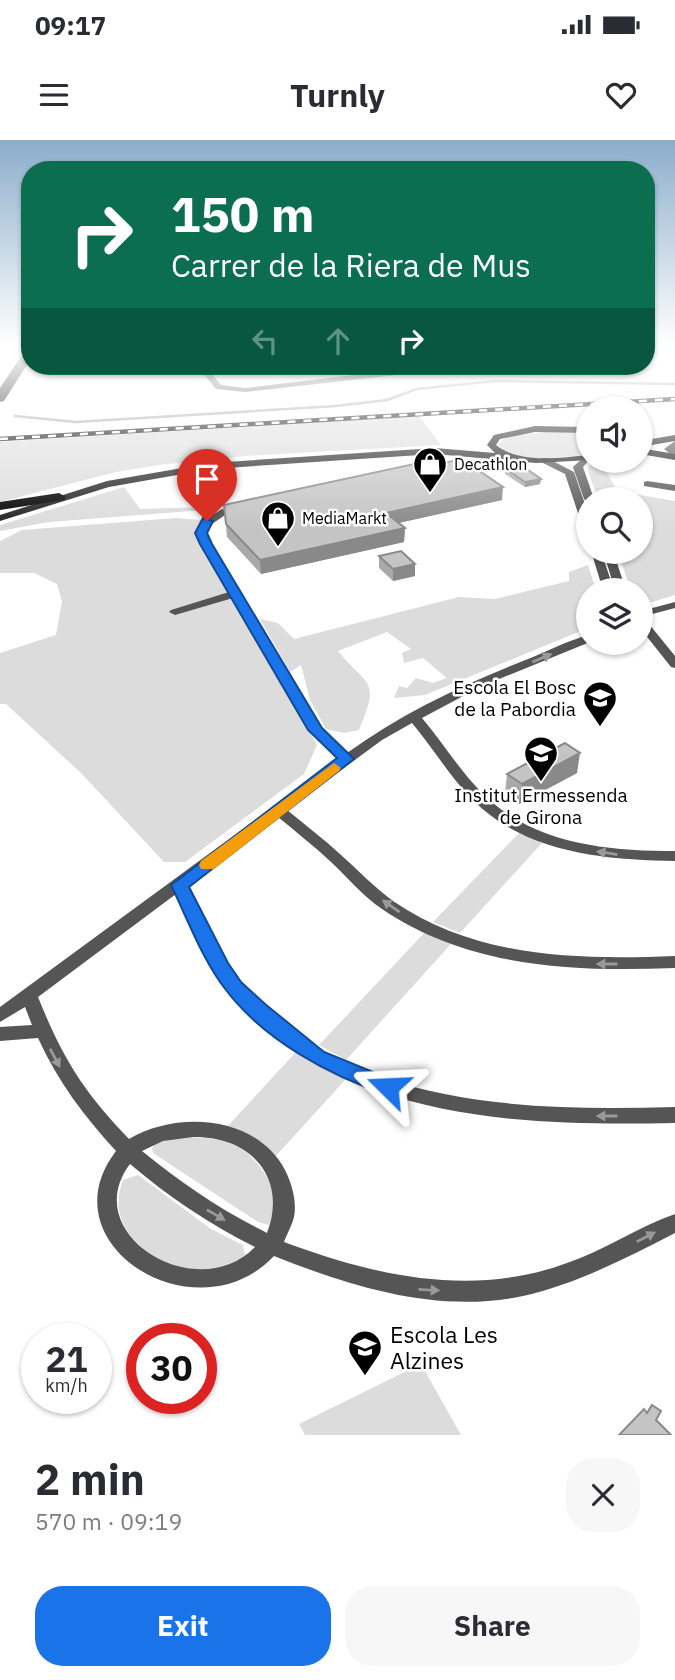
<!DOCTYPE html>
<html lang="en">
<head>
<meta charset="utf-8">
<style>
  :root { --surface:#fff; --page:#f7f7f7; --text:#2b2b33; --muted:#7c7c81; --accent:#1a73e8 }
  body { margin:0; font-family:"IBM Plex Sans",sans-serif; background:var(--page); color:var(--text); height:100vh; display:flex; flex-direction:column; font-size:26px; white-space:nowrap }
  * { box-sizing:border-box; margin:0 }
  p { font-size:23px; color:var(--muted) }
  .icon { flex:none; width:38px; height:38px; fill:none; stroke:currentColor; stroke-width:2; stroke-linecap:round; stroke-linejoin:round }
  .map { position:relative; height:1295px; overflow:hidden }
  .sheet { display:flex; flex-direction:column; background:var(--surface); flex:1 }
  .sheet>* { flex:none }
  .banner { position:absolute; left:21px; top:21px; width:634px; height:214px; border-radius:28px; box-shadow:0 2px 5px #0004; background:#0b6e4f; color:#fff; overflow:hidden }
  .controls { position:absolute; left:576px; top:256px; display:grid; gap:14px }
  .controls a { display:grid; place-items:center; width:77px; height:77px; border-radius:50%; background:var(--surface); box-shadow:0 2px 5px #0004; font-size:35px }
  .speed { position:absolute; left:21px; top:1183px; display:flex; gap:14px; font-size:35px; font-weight:700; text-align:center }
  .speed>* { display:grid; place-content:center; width:91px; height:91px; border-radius:50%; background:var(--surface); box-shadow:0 2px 5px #0004; line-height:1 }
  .speed small { font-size:18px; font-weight:400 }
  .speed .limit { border:10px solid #d22; background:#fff; color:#111 }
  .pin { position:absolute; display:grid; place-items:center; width:60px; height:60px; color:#fff; margin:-72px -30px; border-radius:50% 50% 50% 0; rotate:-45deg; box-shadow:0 0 7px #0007 }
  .pin .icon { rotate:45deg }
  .me { position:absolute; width:77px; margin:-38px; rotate:291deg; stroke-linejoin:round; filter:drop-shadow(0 0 5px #0008) }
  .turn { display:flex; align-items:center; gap:24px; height:147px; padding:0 35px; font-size:32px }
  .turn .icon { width:91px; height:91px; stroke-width:2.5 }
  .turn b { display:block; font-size:49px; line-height:60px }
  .lanes { display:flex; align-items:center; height:66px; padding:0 35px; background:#0003; justify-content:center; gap:35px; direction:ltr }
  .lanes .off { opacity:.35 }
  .round { display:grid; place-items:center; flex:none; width:74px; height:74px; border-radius:28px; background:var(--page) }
  .summary { display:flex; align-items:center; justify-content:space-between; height:119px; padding:0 35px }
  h1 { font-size:42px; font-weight:800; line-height:52px }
  .cta { display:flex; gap:14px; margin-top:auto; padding:14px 35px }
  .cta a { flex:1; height:80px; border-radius:28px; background:var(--accent); color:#fff; font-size:28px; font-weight:800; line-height:80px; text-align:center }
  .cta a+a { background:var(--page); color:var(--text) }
  .status { display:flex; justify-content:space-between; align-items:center; height:49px; padding:0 35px; background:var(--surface); direction:ltr }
  .status svg { height:19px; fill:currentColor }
  header { display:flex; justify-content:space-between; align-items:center; height:91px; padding:0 35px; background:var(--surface); font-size:32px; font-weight:800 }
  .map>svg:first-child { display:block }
</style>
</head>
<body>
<div class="status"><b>09:17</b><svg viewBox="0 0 49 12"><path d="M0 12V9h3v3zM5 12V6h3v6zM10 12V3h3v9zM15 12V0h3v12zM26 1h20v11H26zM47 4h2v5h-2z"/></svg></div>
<header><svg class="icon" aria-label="menu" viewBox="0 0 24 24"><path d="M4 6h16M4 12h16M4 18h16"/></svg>Turnly<svg class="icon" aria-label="heart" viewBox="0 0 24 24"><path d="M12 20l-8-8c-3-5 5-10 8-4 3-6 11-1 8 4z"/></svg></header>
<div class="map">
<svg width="675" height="1295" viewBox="0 0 675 1295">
  <rect width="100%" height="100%" fill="#fff"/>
  <!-- green -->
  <path fill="#dcdcdc" d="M419,276l22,29 -196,11 -86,9 -43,7 -116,30v-60z
    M554,291l34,2v21c-24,4 -73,10 -91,-9l10,-8z
    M601,322l16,29 58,10v94l-32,10 -2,-1 -1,-14h-9l-14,-39h23v-52h-42l-10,-28 1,-5z
    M124,347l16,22 63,-2 1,3 -155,12 -49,9v-6z
    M176,378l26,2 -6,12 121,213 -13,29 -119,88h-21l-83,-89 -75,-69h-6v-51l56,-18 6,-34 -5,-17 -23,-11h-34v-32l22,-11z
    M588,425l8,25h-8v38l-163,67 -31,3 5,-12 8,2 9,-10 17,5 14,-5 -24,-20 -19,5 -2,-10 9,-4 -24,-17 -49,19c30,37 43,27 21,79l-15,3 -18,-4 -16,-29 -9,-35 -11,7 -30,-53 18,4 16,16 165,-42 36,2 74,-18v-9z
    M519,693l23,10 -82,90 -27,-11z
    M424,793l27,11 -105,116 -27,-15z
    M296,912l50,27 -72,79 -48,-30z
    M176,997c59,0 72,7 102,57l-9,31 -11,-3 -105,-69 -1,-5 5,-6z
    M138,1035l73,54 32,16 2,10c-5,4 -11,10 -18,12 -50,15 -128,-27 -104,-87z
    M421,1224l40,71h-156l-6,-11z"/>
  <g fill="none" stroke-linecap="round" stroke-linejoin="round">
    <!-- stream -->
    <path stroke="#a3a3a3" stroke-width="2.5" d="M15,276l61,6 260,-16 51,-6 30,-11 78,-8 180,3"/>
    <!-- street -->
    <path fill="#555" fill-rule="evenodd" d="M197,226h8l16,19 24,3c89,-10 178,-24 268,-22 7,0 13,4 20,4 10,0 17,-4 26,-4 -12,13 -33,10 -47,3l-116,6 -151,17 -29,-3z
      M675,301v17l-11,-9z
      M585,316l4,4 -6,7 11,32h-6v3l-4,-3 -11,-32z
      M541,318h6l27,14 14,41v18l-5,-3 -18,-54 -24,-12z
      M647,341l28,4v6l-31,-5v-4z
      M222,369l9,2 -22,15 -2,11 114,191 26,25c55,-40 117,-69 181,-94 20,-8 39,-18 60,-24v7h2l-108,44 -60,32c21,25 38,53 61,76 51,50 124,57 192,57v10c-70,-1 -150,-8 -202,-61 -23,-23 -40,-52 -61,-77l-30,17 -95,70c18,15 37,29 54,45 17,15 33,32 52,46 83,57 184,59 282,55v12c-101,4 -206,0 -293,-59 -19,-13 -34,-31 -51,-47 -17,-16 -35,-30 -53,-45l-91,68 45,87c107,136 286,139 443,135v16c-158,3 -334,-2 -447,-131 -24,-29 -35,-66 -52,-98l-138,103c25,62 45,94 91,142 49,-29 128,-23 156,31 7,14 12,31 9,47 -2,8 -7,17 -10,25 91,34 189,56 283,21 38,-13 71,-36 108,-49v19c-49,25 -98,51 -152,63 -85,18 -171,-9 -249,-40 -77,82 -230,-11 -158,-105 -32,-35 -58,-69 -78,-113l-38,3v-14l32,-2 -7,-18 -25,15v-15l338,-248 -29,-29 -76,-132 -58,17 -6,-3 2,-2 58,-18 -32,-55 3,-14zM193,997c58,-1 95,41 74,96 -46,-23 -86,-50 -125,-82l21,-10zM130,1024c39,33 79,60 125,83 -58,60 -178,-13 -125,-83z
      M591,411h10l13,39h-11z
      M603,411h10l13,39h-11z
      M675,462v6l-30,8 -5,-1 1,-4z
      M640,478l5,1 30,37v12l-4,-1 -31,-39z"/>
    <!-- secondary -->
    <path fill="#222" fill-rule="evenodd" d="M535,286l53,1v6l-53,-1 -35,7 -4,6c24,19 63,13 92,10v5h2l-54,3 -101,-9 -224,15 -102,18 -109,34v-6l107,-34 104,-18 224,-15 60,5 -8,-8 7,-10z
      M675,295v6l-35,6v-6z
      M640,308l35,6v6l-35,-6z"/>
    <!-- highway -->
    <path fill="#000" fill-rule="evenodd" d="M30,208v12l-26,41 -4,1v-14l26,-39z
      M59,353l7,4 -2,3 -64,10v-8z"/>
    <!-- rail casing -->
    <g stroke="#000" stroke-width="4.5">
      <path id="rail" d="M0,299l675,-40"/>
    </g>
    <!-- rail -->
    <use href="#rail" stroke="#fff" stroke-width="2.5" stroke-dasharray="8" stroke-linecap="butt"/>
  </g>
  <!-- wall -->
  <path fill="#a9a9a9" d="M419,328l83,32 -104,23 7,5 -1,14 -143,32 -34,-37 -3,-32z
    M505,328l36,11 -1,5 -15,3 -20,-13z
    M379,416l36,8v12l-22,5 -14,-13z
    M577,633l-58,31 -14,-10 2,-20z"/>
  <!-- shaded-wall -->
  <path fill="#898989" d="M541,339l-1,5 -15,3v-5z
    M503,347l-1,13 -117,26 1,-13z
    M405,388l-1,14 -143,32 -1,-14z
    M415,424v12l-22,5v-12z
    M580,613l-3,20 -58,31 3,-20z"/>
  <!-- building -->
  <path fill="#c4c4c4" stroke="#898989" stroke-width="2" d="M462,319l41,28 -117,26 19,15 -145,32 -34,-36 -2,-19 190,-41 5,4z
    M521,325l20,14 -16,3 -20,-14z
    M401,411l14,13 -22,5 -14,-13z
    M565,603l15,10 -58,31 -15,-10z
    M652,1265l9,6 -5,9 15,15h-52l25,-26 3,4z"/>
  <!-- one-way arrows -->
  <defs><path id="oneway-solid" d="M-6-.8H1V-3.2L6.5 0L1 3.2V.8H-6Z" transform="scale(1.75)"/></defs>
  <g fill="#999">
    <use href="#oneway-solid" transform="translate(542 518) rotate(-23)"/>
    <use href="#oneway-solid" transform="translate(607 713) rotate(-171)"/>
    <use href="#oneway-solid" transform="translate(391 766) rotate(-145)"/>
    <use href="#oneway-solid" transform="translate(607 824) rotate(180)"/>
    <use href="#oneway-solid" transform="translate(55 918) rotate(62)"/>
    <use href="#oneway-solid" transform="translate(607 976) rotate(180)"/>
    <use href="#oneway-solid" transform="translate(216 1075) rotate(30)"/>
    <use href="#oneway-solid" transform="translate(646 1097) rotate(-27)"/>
    <use href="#oneway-solid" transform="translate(429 1150) rotate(3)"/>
  </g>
  <!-- sky -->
  <linearGradient id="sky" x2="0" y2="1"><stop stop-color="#8cadcc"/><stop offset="0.53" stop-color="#fff"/><stop offset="1" stop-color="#fff" stop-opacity="0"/></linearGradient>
  <rect width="675" height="388" fill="url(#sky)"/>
  <!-- route -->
  <path fill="#1a73e8" stroke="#114b97" stroke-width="2" d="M203,378l10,3 -6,12 5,11 110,184 32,31 -165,128 39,76 13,19 24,22 59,48 71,29 3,6 -3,6 -7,2c-58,-19 -124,-55 -162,-105 -24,-31 -38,-70 -55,-105l166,-127 -29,-28 -108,-186 -5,-11z"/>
  <!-- slow -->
  <path fill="#f59e0b" d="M334,623l7,5 -2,3 -125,98h-13l-2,-4 2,-4z"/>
  <!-- icons -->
  <defs>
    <g id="shop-pin" transform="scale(1.75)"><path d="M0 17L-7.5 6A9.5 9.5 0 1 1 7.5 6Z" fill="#000" stroke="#fff"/><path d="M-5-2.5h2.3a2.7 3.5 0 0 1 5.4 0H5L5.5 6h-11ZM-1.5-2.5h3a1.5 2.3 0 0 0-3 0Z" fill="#fff"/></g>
    <g id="school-pin" transform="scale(1.75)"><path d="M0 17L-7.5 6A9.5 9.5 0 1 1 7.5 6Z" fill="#000" stroke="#fff"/><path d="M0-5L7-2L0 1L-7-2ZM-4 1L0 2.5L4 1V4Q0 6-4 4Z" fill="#fff"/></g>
  </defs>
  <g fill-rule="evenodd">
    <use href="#shop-pin" x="430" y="324"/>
    <use href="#shop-pin" x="278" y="378"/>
    <use href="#school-pin" x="600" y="558"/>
    <use href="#school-pin" x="541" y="613"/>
    <use href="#school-pin" x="365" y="1207"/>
  </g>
  <g text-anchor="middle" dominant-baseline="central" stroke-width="5" stroke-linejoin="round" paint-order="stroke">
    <!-- far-poi labels -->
    <g font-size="16" fill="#000" stroke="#fff" text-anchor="start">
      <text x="454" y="324">Decathlon</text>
      <text x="302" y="378">MediaMarkt</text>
    </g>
    <!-- poi labels -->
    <g font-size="19" fill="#000" stroke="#fff" text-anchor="end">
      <text x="576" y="547">Escola El Bosc<tspan x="576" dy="22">de la Pabordia</tspan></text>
      <text x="541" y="655" text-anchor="middle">Institut Ermessenda<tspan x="541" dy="22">de Girona</tspan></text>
    </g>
    <!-- near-poi labels -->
    <g font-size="23" fill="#000" stroke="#fff" text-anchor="start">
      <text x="390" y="1194">Escola Les<tspan x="390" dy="26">Alzines</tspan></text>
    </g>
  </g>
</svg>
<div class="controls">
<a><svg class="icon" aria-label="sound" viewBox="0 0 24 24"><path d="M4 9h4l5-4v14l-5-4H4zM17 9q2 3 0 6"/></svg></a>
<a><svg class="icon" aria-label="search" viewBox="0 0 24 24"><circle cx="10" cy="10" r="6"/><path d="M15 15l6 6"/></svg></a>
<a><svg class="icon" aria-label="layers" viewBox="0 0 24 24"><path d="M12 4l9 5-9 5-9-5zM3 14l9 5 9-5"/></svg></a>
</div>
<div class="speed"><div>21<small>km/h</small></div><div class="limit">30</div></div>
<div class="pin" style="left:207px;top:381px;background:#d93025"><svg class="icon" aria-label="arrive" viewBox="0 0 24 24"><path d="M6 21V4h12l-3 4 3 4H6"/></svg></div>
<svg class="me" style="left:388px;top:947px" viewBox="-20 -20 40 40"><path d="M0-17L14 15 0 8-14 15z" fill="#1a73e8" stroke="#fff" stroke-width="4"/></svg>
<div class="banner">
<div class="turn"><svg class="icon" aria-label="right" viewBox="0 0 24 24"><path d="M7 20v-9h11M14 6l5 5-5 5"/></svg><div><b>150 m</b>Carrer de la Riera de Mus</div></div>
<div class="lanes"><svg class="icon off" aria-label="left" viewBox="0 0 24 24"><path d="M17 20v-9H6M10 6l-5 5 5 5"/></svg><svg class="icon off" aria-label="ahead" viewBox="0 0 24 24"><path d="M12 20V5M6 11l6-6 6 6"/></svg><svg class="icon" aria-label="right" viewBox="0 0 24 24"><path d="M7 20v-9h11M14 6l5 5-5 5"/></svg></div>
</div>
</div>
<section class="sheet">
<div class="summary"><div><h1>2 min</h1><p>570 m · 09:19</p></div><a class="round"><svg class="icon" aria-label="close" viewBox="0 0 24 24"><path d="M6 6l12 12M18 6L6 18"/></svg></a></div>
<div class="cta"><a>Exit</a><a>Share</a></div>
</section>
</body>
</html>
